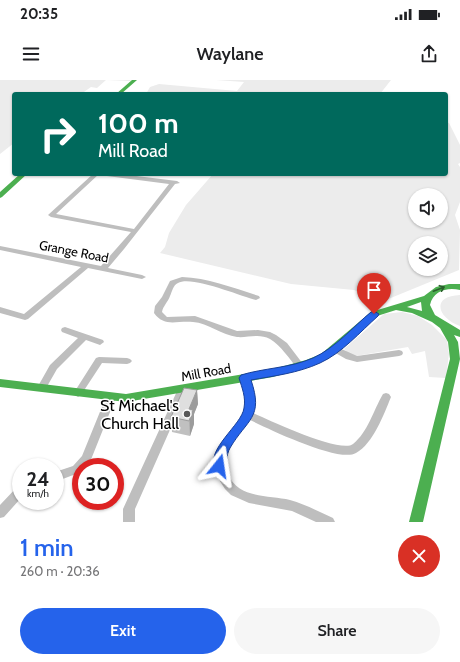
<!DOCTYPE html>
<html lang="en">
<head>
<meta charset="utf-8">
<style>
  :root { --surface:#fff; --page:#f6f6f6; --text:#202124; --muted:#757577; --accent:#2563eb }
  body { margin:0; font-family:Cabin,sans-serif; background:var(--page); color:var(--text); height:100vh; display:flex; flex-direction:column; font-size:15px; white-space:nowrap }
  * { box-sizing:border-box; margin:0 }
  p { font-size:13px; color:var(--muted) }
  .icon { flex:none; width:22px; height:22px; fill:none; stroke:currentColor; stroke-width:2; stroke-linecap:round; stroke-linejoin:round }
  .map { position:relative; height:442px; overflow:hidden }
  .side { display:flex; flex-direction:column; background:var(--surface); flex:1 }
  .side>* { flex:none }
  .guide { position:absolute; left:12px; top:12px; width:436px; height:84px; border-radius:4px; box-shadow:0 1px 3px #0004; background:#00695c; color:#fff; overflow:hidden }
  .buttons { position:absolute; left:408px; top:108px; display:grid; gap:8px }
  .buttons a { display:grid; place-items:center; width:40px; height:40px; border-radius:50%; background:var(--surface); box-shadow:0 1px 3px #0004; font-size:20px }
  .speed { position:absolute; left:12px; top:378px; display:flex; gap:8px; font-size:20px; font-weight:700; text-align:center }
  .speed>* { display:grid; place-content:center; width:52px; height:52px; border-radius:50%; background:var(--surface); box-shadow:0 1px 3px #0004; line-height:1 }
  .speed small { font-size:10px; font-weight:400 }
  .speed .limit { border:6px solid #d22; background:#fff; color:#111 }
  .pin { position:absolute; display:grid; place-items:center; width:34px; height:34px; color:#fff; margin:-41px -17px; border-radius:50% 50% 50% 0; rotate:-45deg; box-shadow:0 0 4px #0007 }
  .pin .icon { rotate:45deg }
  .me { position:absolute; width:44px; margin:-22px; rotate:15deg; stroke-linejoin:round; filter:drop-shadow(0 0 3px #0008) }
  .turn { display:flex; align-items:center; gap:14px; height:84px; padding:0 20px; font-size:18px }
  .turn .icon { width:52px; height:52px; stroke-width:2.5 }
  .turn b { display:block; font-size:28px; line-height:34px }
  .round { display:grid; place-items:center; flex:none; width:42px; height:42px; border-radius:21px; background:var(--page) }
  .head { display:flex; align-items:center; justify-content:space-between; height:68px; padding:0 20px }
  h1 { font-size:24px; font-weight:600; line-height:30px; color:var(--accent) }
  .primary-button { display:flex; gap:8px; margin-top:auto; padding:8px 20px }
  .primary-button a { flex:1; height:46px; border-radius:24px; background:var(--accent); color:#fff; font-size:16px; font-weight:600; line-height:46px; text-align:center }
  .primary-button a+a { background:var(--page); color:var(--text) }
  .status { display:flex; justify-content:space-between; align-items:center; height:28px; padding:0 20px; background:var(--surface); direction:ltr }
  .status svg { height:11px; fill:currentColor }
  header { display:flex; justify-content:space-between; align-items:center; height:52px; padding:0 20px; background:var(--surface); font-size:18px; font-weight:600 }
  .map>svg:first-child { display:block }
</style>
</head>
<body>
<div class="status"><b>20:35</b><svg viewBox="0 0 49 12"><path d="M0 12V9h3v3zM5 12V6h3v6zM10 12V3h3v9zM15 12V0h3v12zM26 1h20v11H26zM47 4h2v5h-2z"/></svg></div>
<header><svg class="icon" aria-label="menu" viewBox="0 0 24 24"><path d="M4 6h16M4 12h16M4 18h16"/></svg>Waylane<svg class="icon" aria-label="share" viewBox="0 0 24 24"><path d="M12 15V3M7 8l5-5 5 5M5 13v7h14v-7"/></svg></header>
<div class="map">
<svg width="460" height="442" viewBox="0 0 460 442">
  <rect width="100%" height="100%" fill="#fff"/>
  <!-- green -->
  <path fill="#ececec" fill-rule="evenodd" d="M0,0h132l-2,1 -24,-1 -9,8 -6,-1 -10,7h-67v49l-14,11z
    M216,0h175l-11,14h-234l4,-7 9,-3 78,7 7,-9z
    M446,42l3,1 11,22v18l-2,1 2,3v35l-5,13 5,15 -1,40 -78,32 -27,-12 -63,-6 -131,-31 5,-6 4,-14 17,-28 27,-31h233zM415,115h26v26h-26zM415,163h26v26h-26z
    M460,215v31c-22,-8 -30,-30 0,-31z
    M402,232l16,4 14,9 15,15 2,14 -3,24 -17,-1 -4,-26 -13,3 -4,-7 -52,9 -6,-1 -6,-6 40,-35z"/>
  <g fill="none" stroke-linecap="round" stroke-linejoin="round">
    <!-- street -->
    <path fill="#bebebe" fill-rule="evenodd" d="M93,94h6l-43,40 78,15 35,-45 -62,-8 -3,-2h16l57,7 3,2 -5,1 -51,65 -16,19 34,7 4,2 -4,2 -54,-11 -60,51 -3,1 -25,-7v-6l24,7 57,-47 -81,-17v-4l101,20 30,-34 -80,-15 -3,-2z
      M182,197c26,1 52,11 77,19l1,2 -4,2c-16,-4 -65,-25 -78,-17 -5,2 -6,9 -8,13 -2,6 -7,10 -8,16l5,5 28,-1 42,15 21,-1 12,2 6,3 11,8 16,21 2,2 -2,2h-6c-8,-10 -16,-22 -27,-29 -11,-6 -22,-1 -33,-2 -15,-2 -29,-14 -44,-15 -16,-2 -28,6 -39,-9l1,-7 7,-9 8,-16z
      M65,247l38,13 1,2 -4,3 -14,-5 -29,29 -12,21 -3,1 -3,-1 -2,-2 13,-23 28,-27 -16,-6 -1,-2 1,-2z
      M335,266l22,10 42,-6 3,1 1,2 -1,2 -3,1 -42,6 -11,-3 -14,-8 -1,-2 1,-2z
      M99,277l28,1 3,1 2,2 -2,2 -3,1 -25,-1 -21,32 -3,2 -3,-2 -2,-2 2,-2 21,-33z
      M244,295l3,1 2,2c4,12 9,23 4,35 16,7 88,41 100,31 15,-12 20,-33 30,-50l3,-1 3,1 2,3c-7,17 -18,47 -35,56 -17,10 -87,-24 -106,-33 -8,12 -21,23 -24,36 -2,6 0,13 2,18 10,25 41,21 62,26 15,4 29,12 43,18l2,4h-19l-24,-11 -43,-8 -18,-8 -6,-6 -7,-11 -3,-11v-9l5,-12 18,-24 7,-14v-12l-6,-18 2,-2z
      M183,306l3,1 2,2 -53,120v13h-12v-13l55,-120 2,-2z
      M111,313l3,1 2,3 -26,65 -4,5h-5v5l-26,10v-10l18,-6 9,-10 24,-59 2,-3z
      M21,405v13l-17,19 -4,1v-13l17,-18z"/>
    <!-- fast -->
    <path fill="#4caf50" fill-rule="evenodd" d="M132,0h5l-16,14h-5z
      M20,94h7l-25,23 -2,1v-6z
      M449,204h11v6c-13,-3 -27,1 -30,15l5,10 25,15v7l-6,-2 4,7 2,17 -37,163h-14l41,-163 -2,-17 -8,-14 -8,-6 -20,-9 -16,-3 -19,6 -48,42 -16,7 -40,12 -147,25 -126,-15v-8l126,15 147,-25 33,-9 15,-6 50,-42 53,-16 12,-9zM421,222l1,9 -15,-4z"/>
  </g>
  <!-- wall -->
  <path fill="#c0c0c0" d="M197,310l1,14 -4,10v10l-4,12 -18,-4 -1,-15z"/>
  <!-- shaded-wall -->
  <path fill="#9c9c9c" d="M197,310l1,14 -4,10v10l-4,12 -1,-27z"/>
  <!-- building -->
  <path fill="#dfdfdf" stroke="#9c9c9c" d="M184,308l13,2 -8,19 4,1 -4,11 -18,-4z"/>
  <!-- one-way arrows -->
  <defs><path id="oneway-shaft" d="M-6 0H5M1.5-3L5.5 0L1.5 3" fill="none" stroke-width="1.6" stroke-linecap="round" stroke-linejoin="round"/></defs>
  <use stroke="#2a602c" href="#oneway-shaft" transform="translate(439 209) rotate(-21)"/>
  <!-- route -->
  <path fill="#2563eb" stroke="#184099" d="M374,231l5,3 -1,2c-18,16 -36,37 -58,47 -22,10 -46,13 -69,17 13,38 -4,39 -21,68 -4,7 -3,15 -6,22l-5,1 -4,-1c-10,-21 27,-45 29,-62 2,-11 -2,-20 -5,-30l2,-3c23,-7 49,-7 72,-17 22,-10 40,-31 58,-46z"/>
  <!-- markers -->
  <circle fill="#595959" stroke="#fff" stroke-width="1.5" cx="187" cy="334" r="4"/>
  <g text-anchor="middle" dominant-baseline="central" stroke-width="3" stroke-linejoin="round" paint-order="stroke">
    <!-- street labels -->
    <g font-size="13" fill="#000" stroke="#fff">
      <text transform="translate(74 171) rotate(11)">Grange Road</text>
      <text transform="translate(206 292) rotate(-10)">Mill Road</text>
    </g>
    <!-- near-poi labels -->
    <g font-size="16" fill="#000" stroke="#fff" text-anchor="end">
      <text x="179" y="325">St Michael's<tspan x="179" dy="18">Church Hall</tspan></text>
    </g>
  </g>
</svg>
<div class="buttons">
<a><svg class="icon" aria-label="sound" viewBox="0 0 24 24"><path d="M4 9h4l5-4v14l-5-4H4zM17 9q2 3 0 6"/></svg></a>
<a><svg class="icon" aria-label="layers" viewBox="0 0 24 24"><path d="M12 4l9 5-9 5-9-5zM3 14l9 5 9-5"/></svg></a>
</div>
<div class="speed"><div>24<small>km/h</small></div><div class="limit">30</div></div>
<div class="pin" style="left:374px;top:234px;background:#d93025"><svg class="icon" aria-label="arrive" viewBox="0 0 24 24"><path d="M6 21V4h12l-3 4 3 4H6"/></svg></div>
<svg class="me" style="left:219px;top:386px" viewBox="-20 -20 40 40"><path d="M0-17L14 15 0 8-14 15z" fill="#2563eb" stroke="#fff" stroke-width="4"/></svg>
<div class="guide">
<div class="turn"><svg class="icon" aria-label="right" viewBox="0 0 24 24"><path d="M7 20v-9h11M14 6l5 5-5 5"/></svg><div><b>100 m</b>Mill Road</div></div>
</div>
</div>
<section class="side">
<div class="head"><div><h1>1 min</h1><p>260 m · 20:36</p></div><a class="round" style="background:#d93025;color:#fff"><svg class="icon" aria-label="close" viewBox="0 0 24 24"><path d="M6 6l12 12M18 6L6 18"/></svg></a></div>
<div class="primary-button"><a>Exit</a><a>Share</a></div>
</section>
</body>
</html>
